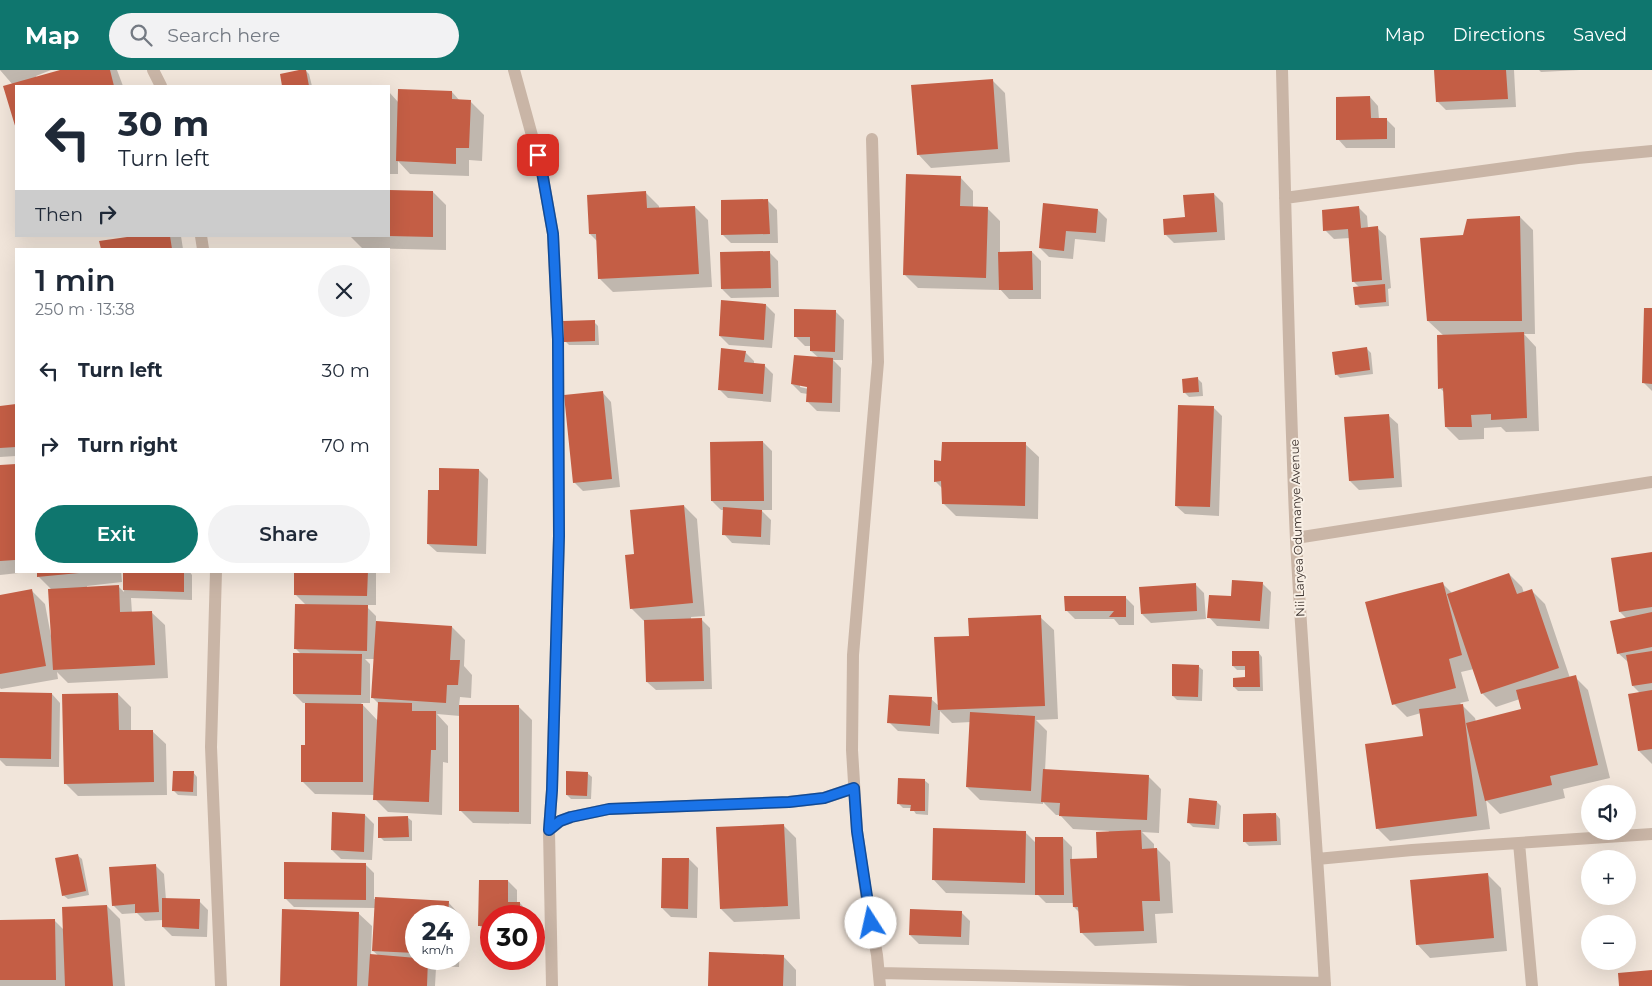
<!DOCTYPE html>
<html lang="en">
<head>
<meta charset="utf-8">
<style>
  :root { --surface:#fff; --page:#f2f2f3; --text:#1f2937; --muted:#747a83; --accent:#0f766e }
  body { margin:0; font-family:Montserrat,sans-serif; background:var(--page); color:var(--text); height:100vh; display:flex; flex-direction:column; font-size:19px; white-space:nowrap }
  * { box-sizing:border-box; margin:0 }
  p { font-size:16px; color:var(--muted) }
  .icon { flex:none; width:28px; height:28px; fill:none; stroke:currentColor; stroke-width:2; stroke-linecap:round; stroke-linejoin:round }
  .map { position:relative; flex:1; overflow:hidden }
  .side { position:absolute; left:15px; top:178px; width:375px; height:325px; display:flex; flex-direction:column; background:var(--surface); border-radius:0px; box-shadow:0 5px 20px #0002 }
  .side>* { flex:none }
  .hud { position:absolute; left:15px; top:15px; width:375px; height:152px; border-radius:0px; box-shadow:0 5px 20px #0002; background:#fff; color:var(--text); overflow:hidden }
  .controls { position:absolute; left:1581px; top:715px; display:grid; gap:10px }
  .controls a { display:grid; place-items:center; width:55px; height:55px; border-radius:50%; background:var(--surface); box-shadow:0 5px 20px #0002; font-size:25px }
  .speed { position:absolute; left:405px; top:835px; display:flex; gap:10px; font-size:25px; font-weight:700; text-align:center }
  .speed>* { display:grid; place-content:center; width:65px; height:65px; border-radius:50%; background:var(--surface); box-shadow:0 5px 20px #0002; line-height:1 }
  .speed small { font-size:12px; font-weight:400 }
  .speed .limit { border:8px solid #d22; background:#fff; color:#111 }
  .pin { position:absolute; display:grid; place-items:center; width:42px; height:42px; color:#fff; margin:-21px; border-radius:10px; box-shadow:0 2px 8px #0006 }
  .me { position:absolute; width:55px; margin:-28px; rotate:350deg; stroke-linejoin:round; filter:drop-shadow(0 0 4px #0008) }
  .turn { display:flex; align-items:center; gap:18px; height:105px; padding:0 20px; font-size:22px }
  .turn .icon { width:65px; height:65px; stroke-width:2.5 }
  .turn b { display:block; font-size:35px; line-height:42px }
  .then { display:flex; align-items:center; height:48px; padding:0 20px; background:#0003; gap:10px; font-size:19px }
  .round { display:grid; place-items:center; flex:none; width:52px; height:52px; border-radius:26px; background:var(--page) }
  .headline { display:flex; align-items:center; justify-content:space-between; height:85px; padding:0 20px }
  h1 { font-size:30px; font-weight:600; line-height:38px }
  .action { display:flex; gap:10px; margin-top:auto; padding:10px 20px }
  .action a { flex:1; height:58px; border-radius:30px; background:var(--accent); color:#fff; font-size:20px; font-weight:600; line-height:58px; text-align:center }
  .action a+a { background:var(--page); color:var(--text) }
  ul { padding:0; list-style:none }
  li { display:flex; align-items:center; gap:15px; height:75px; padding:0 20px }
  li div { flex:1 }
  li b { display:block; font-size:19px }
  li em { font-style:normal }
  header { display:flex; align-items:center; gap:30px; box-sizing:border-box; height:70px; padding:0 25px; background:var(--accent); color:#fff }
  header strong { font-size:24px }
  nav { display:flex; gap:28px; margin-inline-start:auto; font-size:18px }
  .search { width:350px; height:45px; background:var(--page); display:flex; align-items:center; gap:12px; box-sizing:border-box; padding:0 18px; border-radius:28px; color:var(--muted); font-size:19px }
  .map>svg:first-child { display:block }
</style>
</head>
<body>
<header>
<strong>Map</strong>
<div class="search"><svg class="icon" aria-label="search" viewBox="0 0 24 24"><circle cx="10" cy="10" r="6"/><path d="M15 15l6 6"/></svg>Search here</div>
<nav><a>Map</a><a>Directions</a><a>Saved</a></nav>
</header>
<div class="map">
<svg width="1652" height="916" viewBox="0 0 1652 916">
  <rect width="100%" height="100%" fill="#f1e5da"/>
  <!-- shadow -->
  <path fill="#0003" fill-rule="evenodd" d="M0,0h51l-15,6 1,2 28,-8h52l6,16h-107v40l-11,-39 8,-2z
    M305,0l4,4 3,12h-29l-2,-11z
    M1436,0h78l2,37 -70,3 -9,-9z
    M1539,0h41l-39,2z
    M992,10l13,13 5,69 -79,6 -13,-14z
    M389,22l10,11 53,-11 8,9h10l14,14 -2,46 -13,-1v16l-59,-2 -12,-13v13h-9z
    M1370,27l8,9 1,13h7l9,9v20h-49l-8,-9z
    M960,107l13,14v17h14l13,13v32l32,-1 9,9v38h-32l-10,-11v2l-81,-2 -14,-14z
    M389,121l44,1 13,13v45l-84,-2 -12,-12h39z
    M646,123l13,13v3l36,-2 13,13 4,67 -99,5 -13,-13 -3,-38 -7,-7z
    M1214,124l9,9 2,37 -51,3 -9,-9z
    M768,131l9,9 1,33h-47l-9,-9z
    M1359,138l8,8 1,12h9l9,8 5,52 -3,1 1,17 -29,2 -4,-4 3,-17 -5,-5 -4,-44 -16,1 -9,-9z
    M1098,140l9,9 -2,23 -30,-3 -2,20 -24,-2 -9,-9z
    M1520,147l13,13 2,104h-11l12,13 3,84 -33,1 -5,-5 -17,1v11l-25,1 -13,-13 -1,-34 -5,-5 4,-52 -16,-15 36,-85z
    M143,166h38l2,13h-81z
    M769,182l9,9 1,36 -48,1 -9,-9z
    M766,235l9,9 -3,34 -43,-3 -9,-9z
    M1652,239v82l-8,-8z
    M835,241l9,9 -1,40h-10l8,8 -1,44 -23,-1 -9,-9v-8l-7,-1 -9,-9 27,-26 -8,-7v-5h-6l-9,-9zM800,315l14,2 -1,3 -13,-3z
    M594,252l4,4 1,19h-30l-4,-4z
    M1367,279l4,4 2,21 -33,4 -4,-4z
    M745,282l9,9v3l10,1 9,9 -2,28 -43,-4 -9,-9z
    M1198,309l4,4 1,13 -14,1 -4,-4z
    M603,323l8,9 9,85 -37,4 -9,-9z
    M16,335v51l-16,1v-50z
    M1213,337l9,9 -3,100 -34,-2 -9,-8z
    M1389,346l9,8 4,63 -43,3 -9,-9z
    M763,372l9,9v59h-11l10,10 -1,25 -38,-2 -8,-9 1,-24h-4l-9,-9z
    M1025,374l14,13 -1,62 -82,-3 -13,-13 -1,-15 -7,-7z
    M16,395v106l12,1 -28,3v-108z
    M479,400l9,9 -2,75 -49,-2 -9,-8 12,-53z
    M684,436l13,13 8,97 -14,1v3l10,-1 9,9 2,61 -56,1 -9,-8 -3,-61 -13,-13 4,-53z
    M1652,483v211l-13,-13 1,-58 -7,-7 -5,-24 -10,-9 9,-34 -7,-7z
    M38,501h83l1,11 -35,4v2l31,-2 6,6 1,-21h64l3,4v25l-61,-2 1,15 19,-1 14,13 3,53 -100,5 -11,-11 1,7 -57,10 -1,-1v-92l32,-5 13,13 6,32h2l-1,-46 -14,-14z
    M296,501h80v34h-11l11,11v6l76,5 13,13 -1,26 8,9 -1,23 -11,-1 -1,9h59l14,14 -1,104 -58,-1 -13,-13v-94l-23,-2 11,12v37l-5,-1 -1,53 -54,-3 -13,-13v-4l-60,-1 -13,-13 4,-35v-43h-3l-9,-9 8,-39 -7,-7 11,-43 -11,-11zM365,589h10l-3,38 7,7 -1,17 -17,-18h9v-39z
    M1509,504l13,13 2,6 8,-2 13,13 25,74 5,-1 13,13 22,88 -47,11 2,9 -65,16 -14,-14 4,29 -100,12 -13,-13 47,-91 -3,-24 -14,4 -13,-13 48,-121 10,10zM1474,599l8,24 14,14 24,-8 2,11 -46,12 -1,-4 -15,-15 9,-2 -8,-29z
    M1262,513l9,9 -2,37 -52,-3 -8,-9 23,-20z
    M1195,514l9,9 2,26 -55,4 -9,-9z
    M1125,527l9,9v19h-15l-5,-6h-39l-9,-9z
    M1040,547l14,13 4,89 -22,1 11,11 -2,40 103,5 13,13 -2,44 -17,-1 12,12v5h3l13,13 3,51 -18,1 2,29 -62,3 -13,-13 -2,-20 -6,-6v-4h-28l-8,-8 -92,-2 -13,-14 92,-47 11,11 27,-5 9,9v13l27,-1 10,-28 -36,-2 -13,-14h-4l-13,-13v2l-63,-4 -13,-13 4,-65 -19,1 -12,-12 -1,23 -41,-3 -9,-9 42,-23 8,7 31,-68z
    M1258,582l4,5 1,34h-25l-4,-4 13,-8 -1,-9h-9l-4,-4z
    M1198,596l5,4 -1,31 -25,-1 -4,-4z
    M0,623l52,1 8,9 -1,64 -53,-1 -6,-6z
    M118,624l13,13v24h21l14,13 1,51 -89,1 -13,-13z
    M193,702l4,5v19l-19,-1 -4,-4z
    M587,703l5,4 -1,22h-20l-4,-4z
    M924,710l5,4 -1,31 -12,-1 -4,-6h-9l-4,-4z
    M1217,732l4,4 -2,23 -26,-2 -4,-4z
    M1276,744l4,5 1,26 -32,1 -4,-4z
    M365,745l9,9 -2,36 -31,-1 -9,-9z
    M407,747l5,4v20h-28l-4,-4z
    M783,755l13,13 4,81 -66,3 -13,-13z
    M77,785l5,4 7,36 -21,4 -5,-4z
    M689,789l9,9 -1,50 -26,-1 -9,-9z
    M365,794l9,9v26l74,3 13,14 -2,51 -25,-1 2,2 -1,18h-154l77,-73 14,13 -1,30h8l-6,-5 2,-43 -81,-1 -9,-9zM416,846h43v43h-43z
    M155,795l9,9 2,26 33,1 9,9 -1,27 -35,-1 -9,-9v-7l-18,1 -8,-8 -15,1 -9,-9z
    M1488,805l13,13 6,63 -77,7 -13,-14z
    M508,811l9,9v13h3l8,9 1,4h-38v19h-2l-9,-9z
    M107,836l13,13 5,67h-125v-61l54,-5 10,10z
    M961,842l9,9 -1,24 -50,-1 -9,-9z
    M783,886l13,14v16h-87z"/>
  <!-- building -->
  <path fill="#c45e45" d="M60,0h50l4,16h-98v43l-13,-43z
    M299,0h7l3,16h-27l-2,-12z
    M1434,0h72l2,29 -72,3z
    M993,9l5,70 -81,6 -6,-70z
    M398,19l54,2v8l19,1 -2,48h-13v16l-60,-3z
    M1370,26l1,22h16v21l-51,1v-43z
    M906,104l55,2 -1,30 28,1 -2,71 -83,-3z
    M389,120l44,1v46l-44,-1z
    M646,121l1,17 48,-2 4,68 -101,5 -2,-45h-7l-2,-39z
    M1214,123l3,39 -53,3 -1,-16 22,-2 -2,-22z
    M768,129l2,35 -49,1v-35z
    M1043,133l55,6 -2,24 -30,-2 -2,20 -25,-3z
    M1359,136l2,22 17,-2 4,54 -30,2 -4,-53 -25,2 -1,-21z
    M1520,146l2,105h-95l-7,-83 43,-3 4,-16z
    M134,166h36l2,13h-71l-2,-8z
    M770,181l1,37 -50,1 -1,-37z
    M1032,181l1,39h-34l-1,-38z
    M1385,214l1,18 -31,3 -2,-18z
    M721,230l45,4 -2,36 -45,-4z
    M1644,238h8v76l-10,-1z
    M794,239l42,1 -1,42 -25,-1v-14h-16z
    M595,250v21l-31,1 -1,-21z
    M1524,262l3,86 -36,2v-6l-20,1 1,12h-27l-2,-39 -5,1 -1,-54z
    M1367,277l3,23 -35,5 -3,-23z
    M721,278l25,3 -2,11 21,2 -2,30 -45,-4z
    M794,285l39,3 -1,45 -26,-1 1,-15 -16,-3z
    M1198,307l1,15 -16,1 -1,-14z
    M603,321l9,88 -39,4 -9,-88z
    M16,334v43l-16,1v-42z
    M1178,335l36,1 -4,101 -35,-1z
    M1389,344l5,64 -45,3 -5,-64z
    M763,371l1,60h-53l-1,-59z
    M942,372h84l-1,64 -83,-2 -1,-23 -7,1v-22l7,1z
    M16,394l-1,96 -15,1v-96z
    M439,398l40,1 -2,77 -50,-2 1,-54h11z
    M684,435l9,98 -63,6 -5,-54 9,-1 -4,-44z
    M723,437l39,3 -1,27 -39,-2z
    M1652,482v55l-33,5 -8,-54z
    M37,501h42v2l-42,4z
    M123,501h61v21l-61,-2z
    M294,501h74l-1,25 -73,-1z
    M1509,503l8,21 15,-5 27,79 -78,26 -34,-100z
    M1232,510l31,2 -3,39 -53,-3 2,-23 22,1z
    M1443,512l19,73 -13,4 7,29 -64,17 -27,-103z
    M1196,513l1,28 -56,3 -2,-27z
    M119,515l1,27 32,-1 3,54 -102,5 -5,-81z
    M32,519l14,77 -46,8v-79z
    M1064,526h62v21h-17l5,-6h-49z
    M295,534l73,1 -1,46 -73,-2z
    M1652,542v35l-35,7 -7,-33z
    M1041,545l4,91 -107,4 -4,-73 35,-1 -1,-18z
    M702,548l2,63 -58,1 -2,-62z
    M376,551l76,5 -2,34h10l-2,25h-11l-1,18 -75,-5z
    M1232,581h27l1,36h-27v-9l12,-1v-11h-13z
    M1652,581v32l-20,3 -6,-31z
    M293,583l69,1 -1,41 -68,-1z
    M1172,594l27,1 -1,32 -26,-1z
    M1576,605l22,90 -48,11 2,9 -67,16 -19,-78 55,-14 -5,-19z
    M1652,620v59l-14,2 -10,-57z
    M0,622l52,1 -1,66 -51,-1z
    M118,623l1,37h34l1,52 -90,2 -2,-90z
    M889,625l43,2 -2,29 -43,-3z
    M378,632l34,1v8h24v39h-5l-2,52 -56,-2z
    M305,633l58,1v78h-62v-37h4z
    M1463,634l14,112 -101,13 -11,-85 58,-8 -4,-27z
    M459,635h60v107l-60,-1z
    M970,642l65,4 -4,75 -65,-4z
    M1043,699l106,6 -2,45 -88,-4 1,-13 -19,-1z
    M173,701h21l-1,21 -21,-1z
    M566,701l22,1 -1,24 -21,-1z
    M898,708l27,1v32h-15l1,-6 -14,-1z
    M1189,728l28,3 -2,24 -28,-2z
    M332,742l33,2 -1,38 -33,-2z
    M1276,743l1,28 -34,1v-28z
    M408,746l1,21 -31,1v-21z
    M784,754l4,82 -68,3 -4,-82z
    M933,758l93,3 -1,52 -93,-3z
    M1141,760l1,19 15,-1 3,53h-18l2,30 -64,2 -2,-26h-5l-3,-48 27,-1 -1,-26z
    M1035,767h28l1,58h-29z
    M78,784l8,37 -24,5 -7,-38z
    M662,788h27l-1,51 -27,-1z
    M284,792l82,1v37l-82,-1z
    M156,794l3,48 -24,1v-9l-23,2 -3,-39z
    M1488,803l6,65 -78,7 -6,-65z
    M479,810h29v22h12v14h-29v18h-2v-8h-11z
    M375,827l74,4 -1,15h-32v37l-44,-2z
    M162,828l38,1 -1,30 -37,-2z
    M107,835l6,81h-48l-3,-79z
    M282,839l77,3 -2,74h-77z
    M910,839l52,2 -1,26 -52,-2z
    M55,849l1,61h-56v-60z
    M709,882l75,3 -1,31h-75z
    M370,884l58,5 -1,27h-59z
    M1652,900v16h-33l-1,-13z"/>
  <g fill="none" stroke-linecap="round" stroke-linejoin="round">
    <!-- minor -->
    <path stroke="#c9b5a6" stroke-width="12" d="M153,0l8,16
      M514,0l28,102 11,62 5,105 1,197 -7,254 -3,40 3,156
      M1282,0c4,157 7,313 14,470 8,149 21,297 29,446
      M872,69l6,223 -25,293 -1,95 5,81 11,76 9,48 3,31
      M1285,128l293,-40 74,-7
      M201,166l2,13
      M1296,468l356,-56
      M216,501l-5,176 10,239
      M549,760l11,-9 11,-4 38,-8 180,-7 35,-4 30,-10
      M1519,773l13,143
      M1317,789l95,-9 240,-16
      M879,903l446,10"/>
  </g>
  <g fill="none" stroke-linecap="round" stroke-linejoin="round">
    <!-- route casing -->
    <g stroke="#114b97" stroke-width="12">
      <path id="route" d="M538,85l4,17 11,62 5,105 1,197 -7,254 -3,40 11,-9 11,-4 38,-8 180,-7 35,-4 30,-10 3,43 14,92"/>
    </g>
    <!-- route -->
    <use href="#route" stroke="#1a73e8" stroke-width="9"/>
  </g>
  <g text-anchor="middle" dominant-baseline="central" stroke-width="4" stroke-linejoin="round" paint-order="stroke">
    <!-- street labels -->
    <g font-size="12" fill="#352b27" stroke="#f9f0e6">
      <text transform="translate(1297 458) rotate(-92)">Nii Laryea Odumanye Avenue</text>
    </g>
  </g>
</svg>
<div class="controls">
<a><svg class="icon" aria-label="sound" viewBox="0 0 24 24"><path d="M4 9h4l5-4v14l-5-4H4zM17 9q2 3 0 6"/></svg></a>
<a>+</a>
<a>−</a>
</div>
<div class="speed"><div>24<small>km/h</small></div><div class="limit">30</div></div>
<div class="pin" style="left:538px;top:85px;background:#d93025"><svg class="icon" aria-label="arrive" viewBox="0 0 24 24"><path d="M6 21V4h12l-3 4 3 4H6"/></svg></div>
<svg class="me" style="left:871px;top:853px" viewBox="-20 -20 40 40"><circle r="19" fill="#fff"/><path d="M0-13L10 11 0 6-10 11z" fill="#1a73e8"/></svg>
<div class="hud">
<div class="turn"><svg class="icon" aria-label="left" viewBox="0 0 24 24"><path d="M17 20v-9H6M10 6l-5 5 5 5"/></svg><div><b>30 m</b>Turn left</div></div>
<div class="then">Then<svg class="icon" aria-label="right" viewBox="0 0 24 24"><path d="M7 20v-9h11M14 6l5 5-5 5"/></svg></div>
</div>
<section class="side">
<div class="headline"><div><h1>1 min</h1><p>250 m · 13:38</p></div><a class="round"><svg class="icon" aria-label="close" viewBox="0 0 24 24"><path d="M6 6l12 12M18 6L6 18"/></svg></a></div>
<ul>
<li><svg class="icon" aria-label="left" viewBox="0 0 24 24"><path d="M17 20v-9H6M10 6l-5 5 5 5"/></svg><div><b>Turn left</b></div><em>30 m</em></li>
<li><svg class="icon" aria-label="right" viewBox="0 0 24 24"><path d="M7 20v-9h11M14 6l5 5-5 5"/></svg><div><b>Turn right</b></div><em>70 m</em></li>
</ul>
<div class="action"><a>Exit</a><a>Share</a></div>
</section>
</div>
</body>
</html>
